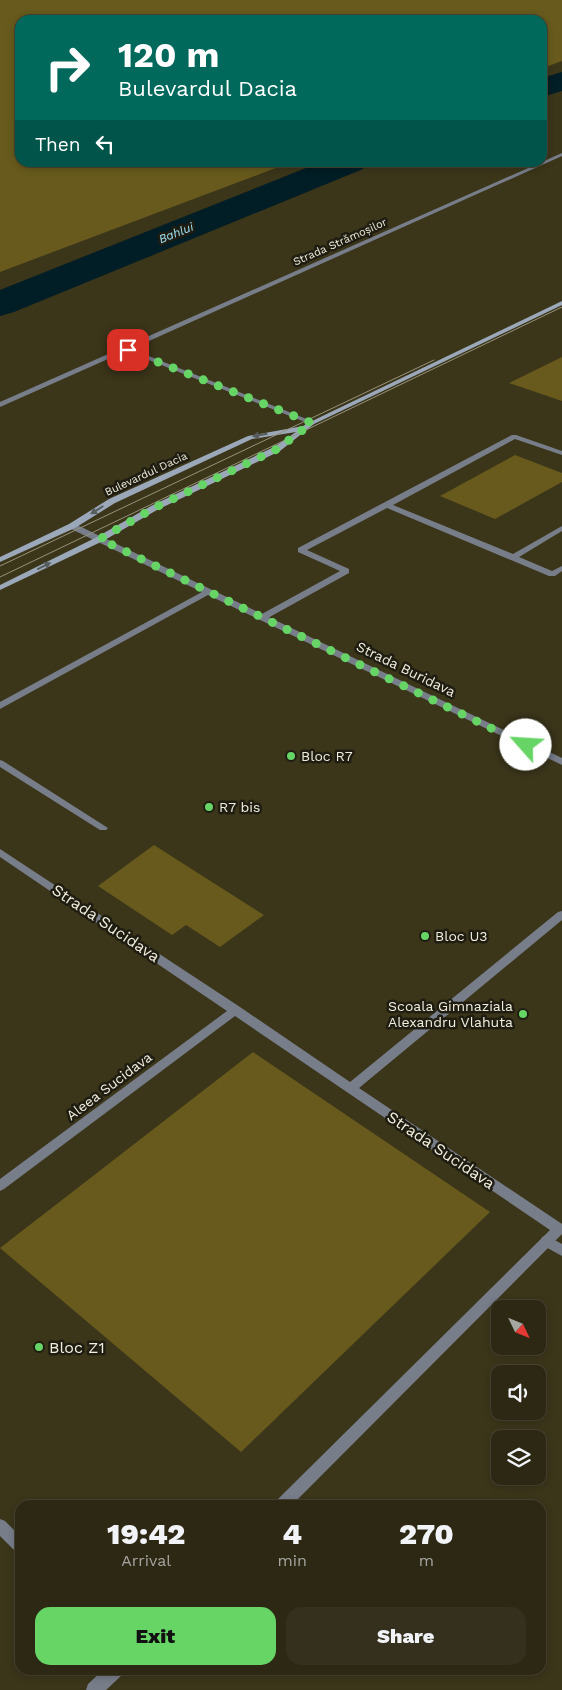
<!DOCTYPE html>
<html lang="en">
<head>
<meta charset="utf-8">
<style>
  :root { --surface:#2c2814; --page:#34301d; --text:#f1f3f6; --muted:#a6a6a0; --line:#484434; --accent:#67d466 }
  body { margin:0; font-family:"Work Sans",sans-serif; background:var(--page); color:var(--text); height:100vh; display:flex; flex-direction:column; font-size:19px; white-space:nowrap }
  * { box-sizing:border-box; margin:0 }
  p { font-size:16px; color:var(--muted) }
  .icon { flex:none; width:28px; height:28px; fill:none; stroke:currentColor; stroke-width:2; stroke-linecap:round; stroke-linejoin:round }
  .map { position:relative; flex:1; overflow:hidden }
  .sheet { position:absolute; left:15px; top:1500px; width:531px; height:175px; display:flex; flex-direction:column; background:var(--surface); border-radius:15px; box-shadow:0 2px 8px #0003,0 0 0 1px var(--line) }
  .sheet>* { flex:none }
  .top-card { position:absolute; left:15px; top:15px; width:532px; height:152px; border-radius:15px; box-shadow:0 2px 8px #0003,0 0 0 1px var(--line); background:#00695c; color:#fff; overflow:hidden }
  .needle { width:32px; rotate:133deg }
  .tools { position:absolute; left:491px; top:1300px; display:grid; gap:10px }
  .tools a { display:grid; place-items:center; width:55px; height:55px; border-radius:10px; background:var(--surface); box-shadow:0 2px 8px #0003,0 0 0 1px var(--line); font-size:25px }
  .pin { position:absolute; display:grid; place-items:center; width:42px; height:42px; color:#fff; margin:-21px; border-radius:10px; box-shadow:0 2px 8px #0006 }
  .me { position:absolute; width:55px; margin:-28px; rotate:296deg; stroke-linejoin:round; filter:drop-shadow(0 0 4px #0008) }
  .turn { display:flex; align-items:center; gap:18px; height:105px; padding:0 20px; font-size:22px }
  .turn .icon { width:65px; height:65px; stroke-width:2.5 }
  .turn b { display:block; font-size:35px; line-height:42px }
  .then { display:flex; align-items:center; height:48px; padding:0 20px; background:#0003; gap:10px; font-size:19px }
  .eta { display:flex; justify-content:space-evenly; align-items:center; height:85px; text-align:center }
  .eta b { font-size:30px; font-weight:800; line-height:35px }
  .action { display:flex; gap:10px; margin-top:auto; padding:10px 20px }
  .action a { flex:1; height:58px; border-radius:15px; background:var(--accent); color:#111; font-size:20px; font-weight:800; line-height:58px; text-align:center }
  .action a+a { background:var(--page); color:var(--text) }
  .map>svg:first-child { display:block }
</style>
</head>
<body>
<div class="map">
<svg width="562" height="1690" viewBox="0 0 562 1690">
  <rect width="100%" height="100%" fill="#3b351a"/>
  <!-- green -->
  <path fill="#675a1c" d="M0,0h562v61l-19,7 -1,-48h-522v142l269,1 -289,109z
    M562,357v44l-53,-18z
    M515,455l47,18v9l-67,37 -55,-23z
    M154,845l110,70 -44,32 -34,-22 -14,10 -74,-49z
    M253,1052l237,160 -249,240 -241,-204z"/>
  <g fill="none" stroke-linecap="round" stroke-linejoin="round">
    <!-- river -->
    <path fill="#011d25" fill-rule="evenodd" d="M562,72v19l-20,6v-19z
      M321,162h46l-4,7 -349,143 -14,4v-26z"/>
    <!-- lane -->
    <path fill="#777e8a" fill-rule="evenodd" d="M512,435h4l46,16v4l-47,-16 -122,66 120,49 49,-28v5l-43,26 33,14 10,-5v5l-7,5h-6l-162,-68 -80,42 42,19v4l-83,46h-6v-4l80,-44 -42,-19v-4z
      M0,760l3,1 105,67 -2,2h-6l-100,-63z
      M547,1236l15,8v12l-20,-11 -1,-4 1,-4z
      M0,1519l5,2 15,15v17l-5,-2 -15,-15z
      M103,1670h20l-2,6 -15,14h-20l2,-6z"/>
    <!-- street -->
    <path fill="#777e8a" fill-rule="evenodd" d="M562,153v3l-431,193 183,73v2h-4l-184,-73 -126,56v-5z
      M69,524h6l487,234v7l-354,-170 -208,114v-7l202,-110 -133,-64z
      M0,849l240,158 110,75 208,-170 4,-1v9l-203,168 203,136v10l-270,271h-17l2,-5 273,-270 -315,-214 -231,173 -4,2v-12l227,-168 -227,-154z"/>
    <!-- secondary -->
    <path fill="#9ba8b9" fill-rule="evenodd" d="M562,301v4l-248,119 -34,27 -123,59 -54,31 -103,49v-5l97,-48 54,-31 123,-59 22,-15 -44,7 -137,64 -40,25 -75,34v-5l69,-33 40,-25 139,-63 55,-10 7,-4z"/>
    <!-- tram -->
    <path stroke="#97927d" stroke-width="1" d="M0,566l434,-206
      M0,577l562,-270"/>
  </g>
  <!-- one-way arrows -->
  <defs><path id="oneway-solid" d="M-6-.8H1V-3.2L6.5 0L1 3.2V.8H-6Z" transform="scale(1.25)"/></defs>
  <g fill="#575c5d">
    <use href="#oneway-solid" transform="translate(260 435) rotate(170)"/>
    <use href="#oneway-solid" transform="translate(97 510) rotate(148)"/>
    <use href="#oneway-solid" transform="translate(44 566) rotate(-26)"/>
  </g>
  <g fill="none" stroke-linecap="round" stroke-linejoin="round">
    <!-- route -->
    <path stroke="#67d466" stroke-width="9" stroke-dasharray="0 16.2" d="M128,350l184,73 -35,26 -123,59 -54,31 426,206"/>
  </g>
  <!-- markers -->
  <g fill="#67d466" stroke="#1f1d11" stroke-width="2">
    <circle cx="291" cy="756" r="5"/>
    <circle cx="209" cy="807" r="5"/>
    <circle cx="425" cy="936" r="5"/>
    <circle cx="523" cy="1014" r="5"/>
    <circle cx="39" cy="1347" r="5"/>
  </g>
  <g text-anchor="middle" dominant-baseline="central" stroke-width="5" stroke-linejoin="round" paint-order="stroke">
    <!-- far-street labels -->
    <g font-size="11" fill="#f1eede" stroke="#1f1d11">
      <text transform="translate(340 242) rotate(-24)">Strada Strămoșilor</text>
      <text transform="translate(146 474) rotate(-25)">Bulevardul Dacia</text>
    </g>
    <!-- far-water labels -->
    <g font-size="12" font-style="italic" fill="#9ee2f8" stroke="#1f1d11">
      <text transform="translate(176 233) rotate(-22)">Bahlui</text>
    </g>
    <!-- street labels -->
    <g font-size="14" fill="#f1eede" stroke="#1f1d11">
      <text transform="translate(406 669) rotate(26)">Strada Buridava</text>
      <text transform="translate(109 1086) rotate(-37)">Aleea Sucidava</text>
    </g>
    <!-- poi labels -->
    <g font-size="14" fill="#f1eede" stroke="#1f1d11" text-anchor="start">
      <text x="301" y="756">Bloc R7</text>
      <text x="219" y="807">R7 bis</text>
      <text x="435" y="936">Bloc U3</text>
      <text x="513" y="1006" text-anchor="end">Scoala Gimnaziala<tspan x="513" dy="16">Alexandru Vlahuta</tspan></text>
    </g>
    <!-- near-street labels -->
    <g font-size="16" fill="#f1eede" stroke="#1f1d11">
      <text transform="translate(106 923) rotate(34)">Strada Sucidava</text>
      <text transform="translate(441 1150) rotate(34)">Strada Sucidava</text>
    </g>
    <!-- near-poi labels -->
    <g font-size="16" fill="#f1eede" stroke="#1f1d11" text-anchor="start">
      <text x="49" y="1347">Bloc Z1</text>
    </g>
  </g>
</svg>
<div class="tools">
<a><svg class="needle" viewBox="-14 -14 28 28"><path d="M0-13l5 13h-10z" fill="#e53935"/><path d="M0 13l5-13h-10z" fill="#a6a6a0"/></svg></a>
<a><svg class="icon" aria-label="sound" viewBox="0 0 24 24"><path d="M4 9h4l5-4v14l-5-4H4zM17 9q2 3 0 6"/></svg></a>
<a><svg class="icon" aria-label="layers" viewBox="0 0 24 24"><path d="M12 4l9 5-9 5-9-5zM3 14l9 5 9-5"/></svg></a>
</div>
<div class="pin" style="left:128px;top:350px;background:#d93025"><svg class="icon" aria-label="arrive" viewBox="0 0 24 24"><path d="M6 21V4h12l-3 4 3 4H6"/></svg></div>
<svg class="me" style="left:526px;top:745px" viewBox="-20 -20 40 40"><circle r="19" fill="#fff"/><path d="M0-13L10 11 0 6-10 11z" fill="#67d466"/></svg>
<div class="top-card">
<div class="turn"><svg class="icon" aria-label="right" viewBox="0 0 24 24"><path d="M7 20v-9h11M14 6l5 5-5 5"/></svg><div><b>120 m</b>Bulevardul Dacia</div></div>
<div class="then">Then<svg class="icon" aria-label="left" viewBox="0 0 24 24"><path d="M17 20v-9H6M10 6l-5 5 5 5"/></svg></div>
</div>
<section class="sheet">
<div class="eta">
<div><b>19:42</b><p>Arrival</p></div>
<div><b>4</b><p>min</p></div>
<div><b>270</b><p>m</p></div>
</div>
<div class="action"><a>Exit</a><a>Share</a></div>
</section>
</div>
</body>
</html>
